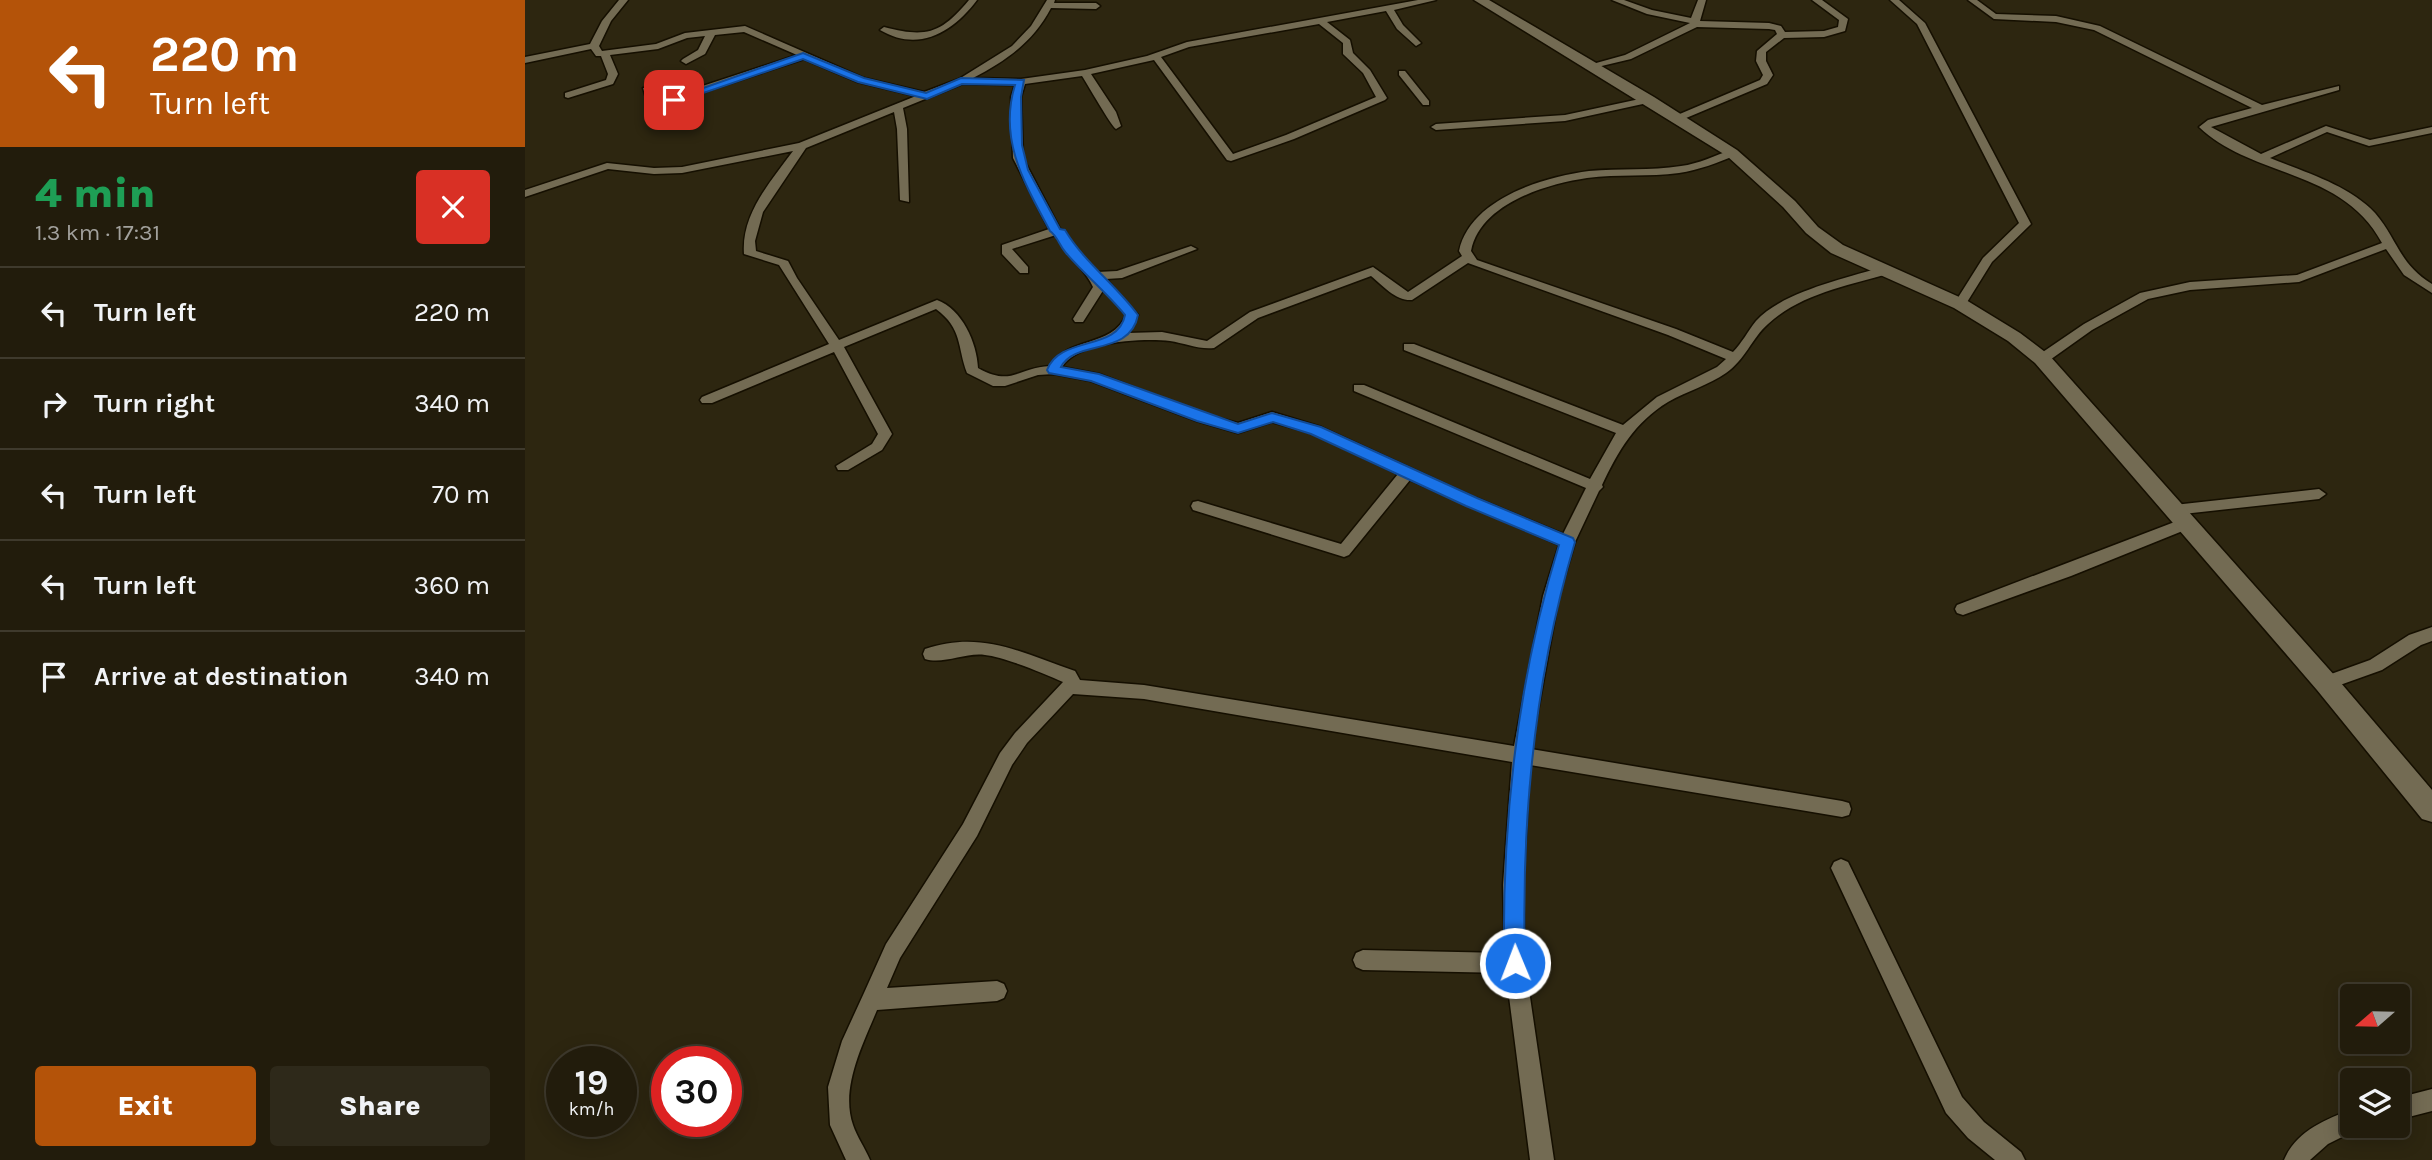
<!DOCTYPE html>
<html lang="en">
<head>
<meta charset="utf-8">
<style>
  :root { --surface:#221c0c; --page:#2e291a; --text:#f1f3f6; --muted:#a2a19d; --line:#3f3a2d; --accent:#b45309 }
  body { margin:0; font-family:Karla,sans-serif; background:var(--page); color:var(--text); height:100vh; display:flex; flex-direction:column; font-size:26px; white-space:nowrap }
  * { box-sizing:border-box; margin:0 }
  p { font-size:23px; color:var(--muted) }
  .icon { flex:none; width:38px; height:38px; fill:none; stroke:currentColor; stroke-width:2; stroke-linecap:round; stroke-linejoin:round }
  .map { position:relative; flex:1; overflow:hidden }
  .drawer { display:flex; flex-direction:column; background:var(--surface); width:525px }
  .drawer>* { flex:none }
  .top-card { background:#b45309; color:#fff; overflow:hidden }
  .needle { width:46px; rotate:250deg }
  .tools { position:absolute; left:1815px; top:984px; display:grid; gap:14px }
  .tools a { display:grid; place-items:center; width:70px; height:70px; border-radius:7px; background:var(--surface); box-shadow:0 4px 18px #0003,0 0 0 2px var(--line); font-size:35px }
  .speed { position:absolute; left:21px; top:1046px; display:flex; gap:14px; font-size:35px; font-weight:700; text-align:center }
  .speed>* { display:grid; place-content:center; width:91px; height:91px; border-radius:50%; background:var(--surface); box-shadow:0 4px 18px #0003,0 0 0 2px var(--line); line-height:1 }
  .speed small { font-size:18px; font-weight:400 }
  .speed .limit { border:10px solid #d22; background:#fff; color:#111 }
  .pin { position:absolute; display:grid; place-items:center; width:60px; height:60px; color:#fff; margin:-30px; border-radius:14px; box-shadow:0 4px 10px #0006 }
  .me { position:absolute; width:77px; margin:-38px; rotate:359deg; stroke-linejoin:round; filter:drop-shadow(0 0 5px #0008) }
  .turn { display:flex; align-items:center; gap:24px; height:147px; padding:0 35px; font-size:32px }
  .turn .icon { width:91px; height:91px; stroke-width:2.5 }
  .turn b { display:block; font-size:49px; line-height:60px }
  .round { display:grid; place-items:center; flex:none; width:74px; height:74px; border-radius:7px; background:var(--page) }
  .summary { display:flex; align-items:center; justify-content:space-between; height:119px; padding:0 35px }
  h1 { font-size:42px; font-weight:800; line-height:52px; color:#1e9e55 }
  .action { display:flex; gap:14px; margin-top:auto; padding:14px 35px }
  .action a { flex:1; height:80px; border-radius:7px; background:var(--accent); color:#fff; font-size:28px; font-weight:800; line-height:80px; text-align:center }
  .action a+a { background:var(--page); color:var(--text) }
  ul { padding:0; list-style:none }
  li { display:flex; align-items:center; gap:21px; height:91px; padding:0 35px; border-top:2px solid var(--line) }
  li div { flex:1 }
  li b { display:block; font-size:26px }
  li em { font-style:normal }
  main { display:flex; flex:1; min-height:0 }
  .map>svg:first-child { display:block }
</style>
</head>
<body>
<main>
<section class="drawer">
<div class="top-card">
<div class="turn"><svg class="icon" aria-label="left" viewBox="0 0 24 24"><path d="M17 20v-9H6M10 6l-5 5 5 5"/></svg><div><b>220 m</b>Turn left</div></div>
</div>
<div class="summary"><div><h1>4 min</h1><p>1.3 km · 17:31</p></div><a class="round" style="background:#d93025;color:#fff"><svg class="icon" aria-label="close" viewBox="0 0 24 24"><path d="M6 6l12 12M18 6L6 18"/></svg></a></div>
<ul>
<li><svg class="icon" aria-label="left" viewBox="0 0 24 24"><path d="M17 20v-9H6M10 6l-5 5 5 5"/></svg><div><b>Turn left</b></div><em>220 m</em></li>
<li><svg class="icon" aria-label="right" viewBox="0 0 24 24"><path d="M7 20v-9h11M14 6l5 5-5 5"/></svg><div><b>Turn right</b></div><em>340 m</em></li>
<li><svg class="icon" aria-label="left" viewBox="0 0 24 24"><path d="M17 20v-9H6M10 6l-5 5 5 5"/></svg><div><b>Turn left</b></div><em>70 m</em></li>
<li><svg class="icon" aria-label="left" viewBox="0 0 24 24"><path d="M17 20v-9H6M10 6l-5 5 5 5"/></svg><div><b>Turn left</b></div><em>360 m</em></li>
<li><svg class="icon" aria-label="arrive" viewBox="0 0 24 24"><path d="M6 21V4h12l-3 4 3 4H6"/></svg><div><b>Arrive at destination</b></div><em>340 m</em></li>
</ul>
<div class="action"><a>Exit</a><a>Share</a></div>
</section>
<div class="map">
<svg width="1907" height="1160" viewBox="0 0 1907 1160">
  <rect width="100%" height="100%" fill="#2d2610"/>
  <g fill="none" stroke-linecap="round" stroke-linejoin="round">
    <!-- street casing -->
    <g stroke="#150f00" stroke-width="3">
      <path id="street" d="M94,0h9l-17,21 -12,25 3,5 54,-7 29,-11 60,-7 119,52 60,14 35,-13 53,-33 19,-20 16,-26h8l-1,3h42l4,3 -4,3 -45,-1c-17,33 -45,53 -78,70l48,1 64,-9 62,-14 40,-14 231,-42h18l-42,10 9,15 18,18 -5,3 -19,-17 -11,-18 -59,11 23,18 3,13 17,17 17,28 -2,2 -91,39 -63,22 -4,-1 -73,-100 -63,14 25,38 5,14 -5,3c-5,-3 -28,-44 -34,-53l-57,8 -4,13 2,61 37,71 5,2 9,17 23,24 20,-1 74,-25 6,3 -75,29 -16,1 32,36 -10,18 34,-1 45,9 43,-29 123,-45 35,25 54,-36 -3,-5c11,-52 84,-74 130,-80 31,-3 61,0 92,-5 18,-2 34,-11 51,-16l4,1v4c-19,8 -37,15 -57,18 -30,4 -61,1 -92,5 -41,6 -107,26 -116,73l6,9 199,69 57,23c9,-9 15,-21 23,-31 26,-29 90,-43 127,-54h8v6c-41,12 -91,21 -123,51 -16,14 -23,36 -42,49 -17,12 -39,18 -58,29 -33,20 -50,49 -66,83l1,2 -4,4 -24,51 -16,54 -28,153 311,52 7,2 2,6 -2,6 -7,2 -312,-52 -7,120 2,78 29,197h-24l-24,-187 -143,-3 -7,-3 -3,-7 3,-7 7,-3 142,3 -2,-68 9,-123 -368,-63 -71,-5 -46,49 -15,22 -35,71 -77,122 -13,30 110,-7 7,3 3,7 -3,7 -7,3 -120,9c-14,34 -37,78 -24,115 4,12 12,23 17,35h-24l-16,-35 -2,-38 14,-46 22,-48 22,-49 77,-120 37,-71 15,-20 48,-51c-17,-8 -59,-25 -78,-27 -19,-3 -42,10 -60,4l-2,-5 2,-5c57,-19 97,4 150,22l5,9 64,5 370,61 29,-150 16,-51 -149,-65 -61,75 -5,2 -151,-47 -2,-4 2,-4 5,-1 143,43 57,-70 -87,-41 -39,-11 -34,11 -41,-12 -106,-40 -37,-7 -16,1 -33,11h-12l-26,-13c-10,-26 -4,-44 -31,-64l-92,38 48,87 -10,16 -34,20h-10l-2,-4 36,-22 6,-10 -44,-82 -122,51h-10l-2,-3 2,-3 127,-53 -50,-79 -35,-11c-3,-40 27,-73 49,-103l-111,22 -28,1 -46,-5 -83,28v-7l82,-27 47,5 28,-1 117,-24 117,-47 -58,-14 -54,-23 -137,45h-19l-5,-16h6l6,11h8l134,-44 -53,-23 -29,3 -10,19 -19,10 -5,-3 2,-2 15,-9 7,-14 -18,2 -29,11 -48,6 8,19 -5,10 -45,14 -3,-1v-4l41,-13 2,-6 -7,-18h-5l-5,-7 -66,14v-6l65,-13 12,-23zM794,24l24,19v11l20,19 13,24 -90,38 -53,19 -72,-97 28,-10zM437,84l53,1 -4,12 2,61 36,71 -47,16v9l18,19h8v-6l-16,-18 44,-14c10,20 28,32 37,52l-20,32 2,3h8l21,-33 22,26c-14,33 -58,21 -76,51 -34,2 -38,21 -72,2 -1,-25 -16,-59 -41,-68l-98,40 -42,-62 -9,-17 -32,-10 -1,-10 8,-29 43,-64 88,-36 3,17 3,71 9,2 -2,-73 -4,-21zM943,263l200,72 58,24 -9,8 -60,30 -34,28 -209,-81h-10v6l212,83 -26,46 -226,-94h-10v6l232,97 -23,46 -87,-36 -155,-71 -49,-15 -34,11 -31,-8 -108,-41 -37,-7c16,-26 81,-29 108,-26 14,2 30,9 44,7l44,-30 113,-42c12,10 25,25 41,24z
        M444,0h8c-24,32 -58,53 -97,30l4,-3c42,11 57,7 85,-27z
        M1087,0h12l28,10 39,8 7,-18h8l-6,21 69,2 12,3 4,6 39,-1 14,-4 1,-7 -27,-20h10l26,19 -3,12 -21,6 -40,1 -18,14v9l7,14 -6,9 -88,37 -4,-1v-4l85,-36 3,-5 -7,-14 1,-10 20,-17 -2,-4 -6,-1 -72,-2 -66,32 -42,10v-4l36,-10 65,-32 -43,-9z
        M1365,0h9l26,23 106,201 -39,38 -28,45 -4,1 -6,-4 29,-46 36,-35 -102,-199z
        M1443,0h9l19,14 60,2 44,10 162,79 77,-19v4l-128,37 50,27 65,-28 44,14 62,-13v6l-63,13 -42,-14 -57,26c34,14 79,27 105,55 23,27 24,51 57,71v9l-28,-18 -18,-26 -87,33 -109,8 -42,9 -56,31 -45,32h-10v-6l47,-32 56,-31 50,-11 107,-7 85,-32c-40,-75 -130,-65 -183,-116l9,-7 44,-12 -158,-78 -38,-8 -62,-3z
        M874,71h6l24,30v4h-6l-24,-30z
        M1124,97l5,3 -2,2 -87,19 -129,9 -5,-3 5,-3 129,-9z
        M1794,489l7,5 -7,5 -145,16 -7,-5 7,-5z
        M1660,518l8,6 -3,4 -119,48 -108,39 -6,-2 -2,-4 2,-4z
        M1907,627v14l-11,4 -39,25 -56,20 -6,-2 -3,-5 3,-5 50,-18 39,-25z
        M1316,859l7,3 114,235 22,25 37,30 4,8h-30l-27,-22 -22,-25 -115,-245 3,-6z
        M1907,1089v22l-35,9v-22z
        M1827,1109v16h9l-1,3 -32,16 -18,16h-26c12,-29 41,-40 68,-51z"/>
    </g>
    <!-- secondary casing -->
    <g stroke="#150f00" stroke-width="3">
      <path id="secondary" d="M949,0h15l165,97 83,53 58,51 23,26 25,18 123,55 54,33 29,22 286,321 97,114v32l-10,-3 -105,-129 -282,-327 -27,-22 -54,-33 -123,-55 -25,-20 -23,-26 -56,-51z"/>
    </g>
    <!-- street -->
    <use href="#street" fill="#736b53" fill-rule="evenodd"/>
    <!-- secondary -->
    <use href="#secondary" fill="#736b53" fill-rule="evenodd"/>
  </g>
  <!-- route -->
  <path fill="#1a73e8" stroke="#114b97" stroke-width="2" d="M278,53l61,25 62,15 35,-15 63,2 -3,17 1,48 6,25 32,59 5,1c19,32 50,54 73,85 -8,42 -63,24 -77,52l38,7 139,50 34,-11 49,14 156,71 96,40 2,4c-41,137 -54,279 -50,421l-3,7 -7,3 -8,-3 -3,-7c-2,-142 13,-283 55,-418l-93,-39 -155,-72 -38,-12 -35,11 -41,-12 -106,-40 -42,-8 -2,-3c13,-35 71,-18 78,-55 -18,-22 -40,-40 -59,-62 -7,-8 -8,-16 -16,-22 -25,-47 -52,-91 -35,-146l-53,-1 -35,15 -69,-17 -55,-23 -126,43 -8,-2z"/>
</svg>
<div class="tools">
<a><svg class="needle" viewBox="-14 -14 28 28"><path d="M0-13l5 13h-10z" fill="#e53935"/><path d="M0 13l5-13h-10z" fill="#a2a19d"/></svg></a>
<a><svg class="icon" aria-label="layers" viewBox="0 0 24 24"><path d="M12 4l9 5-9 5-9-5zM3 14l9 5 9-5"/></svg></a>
</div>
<div class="speed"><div>19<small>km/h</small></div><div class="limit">30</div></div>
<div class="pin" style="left:149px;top:100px;background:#d93025"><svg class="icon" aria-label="arrive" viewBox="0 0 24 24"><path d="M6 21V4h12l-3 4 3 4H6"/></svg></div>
<svg class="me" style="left:990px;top:963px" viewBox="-20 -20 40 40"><circle r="17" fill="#1a73e8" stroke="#fff" stroke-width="3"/><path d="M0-11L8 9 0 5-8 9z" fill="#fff"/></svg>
</div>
</main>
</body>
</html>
